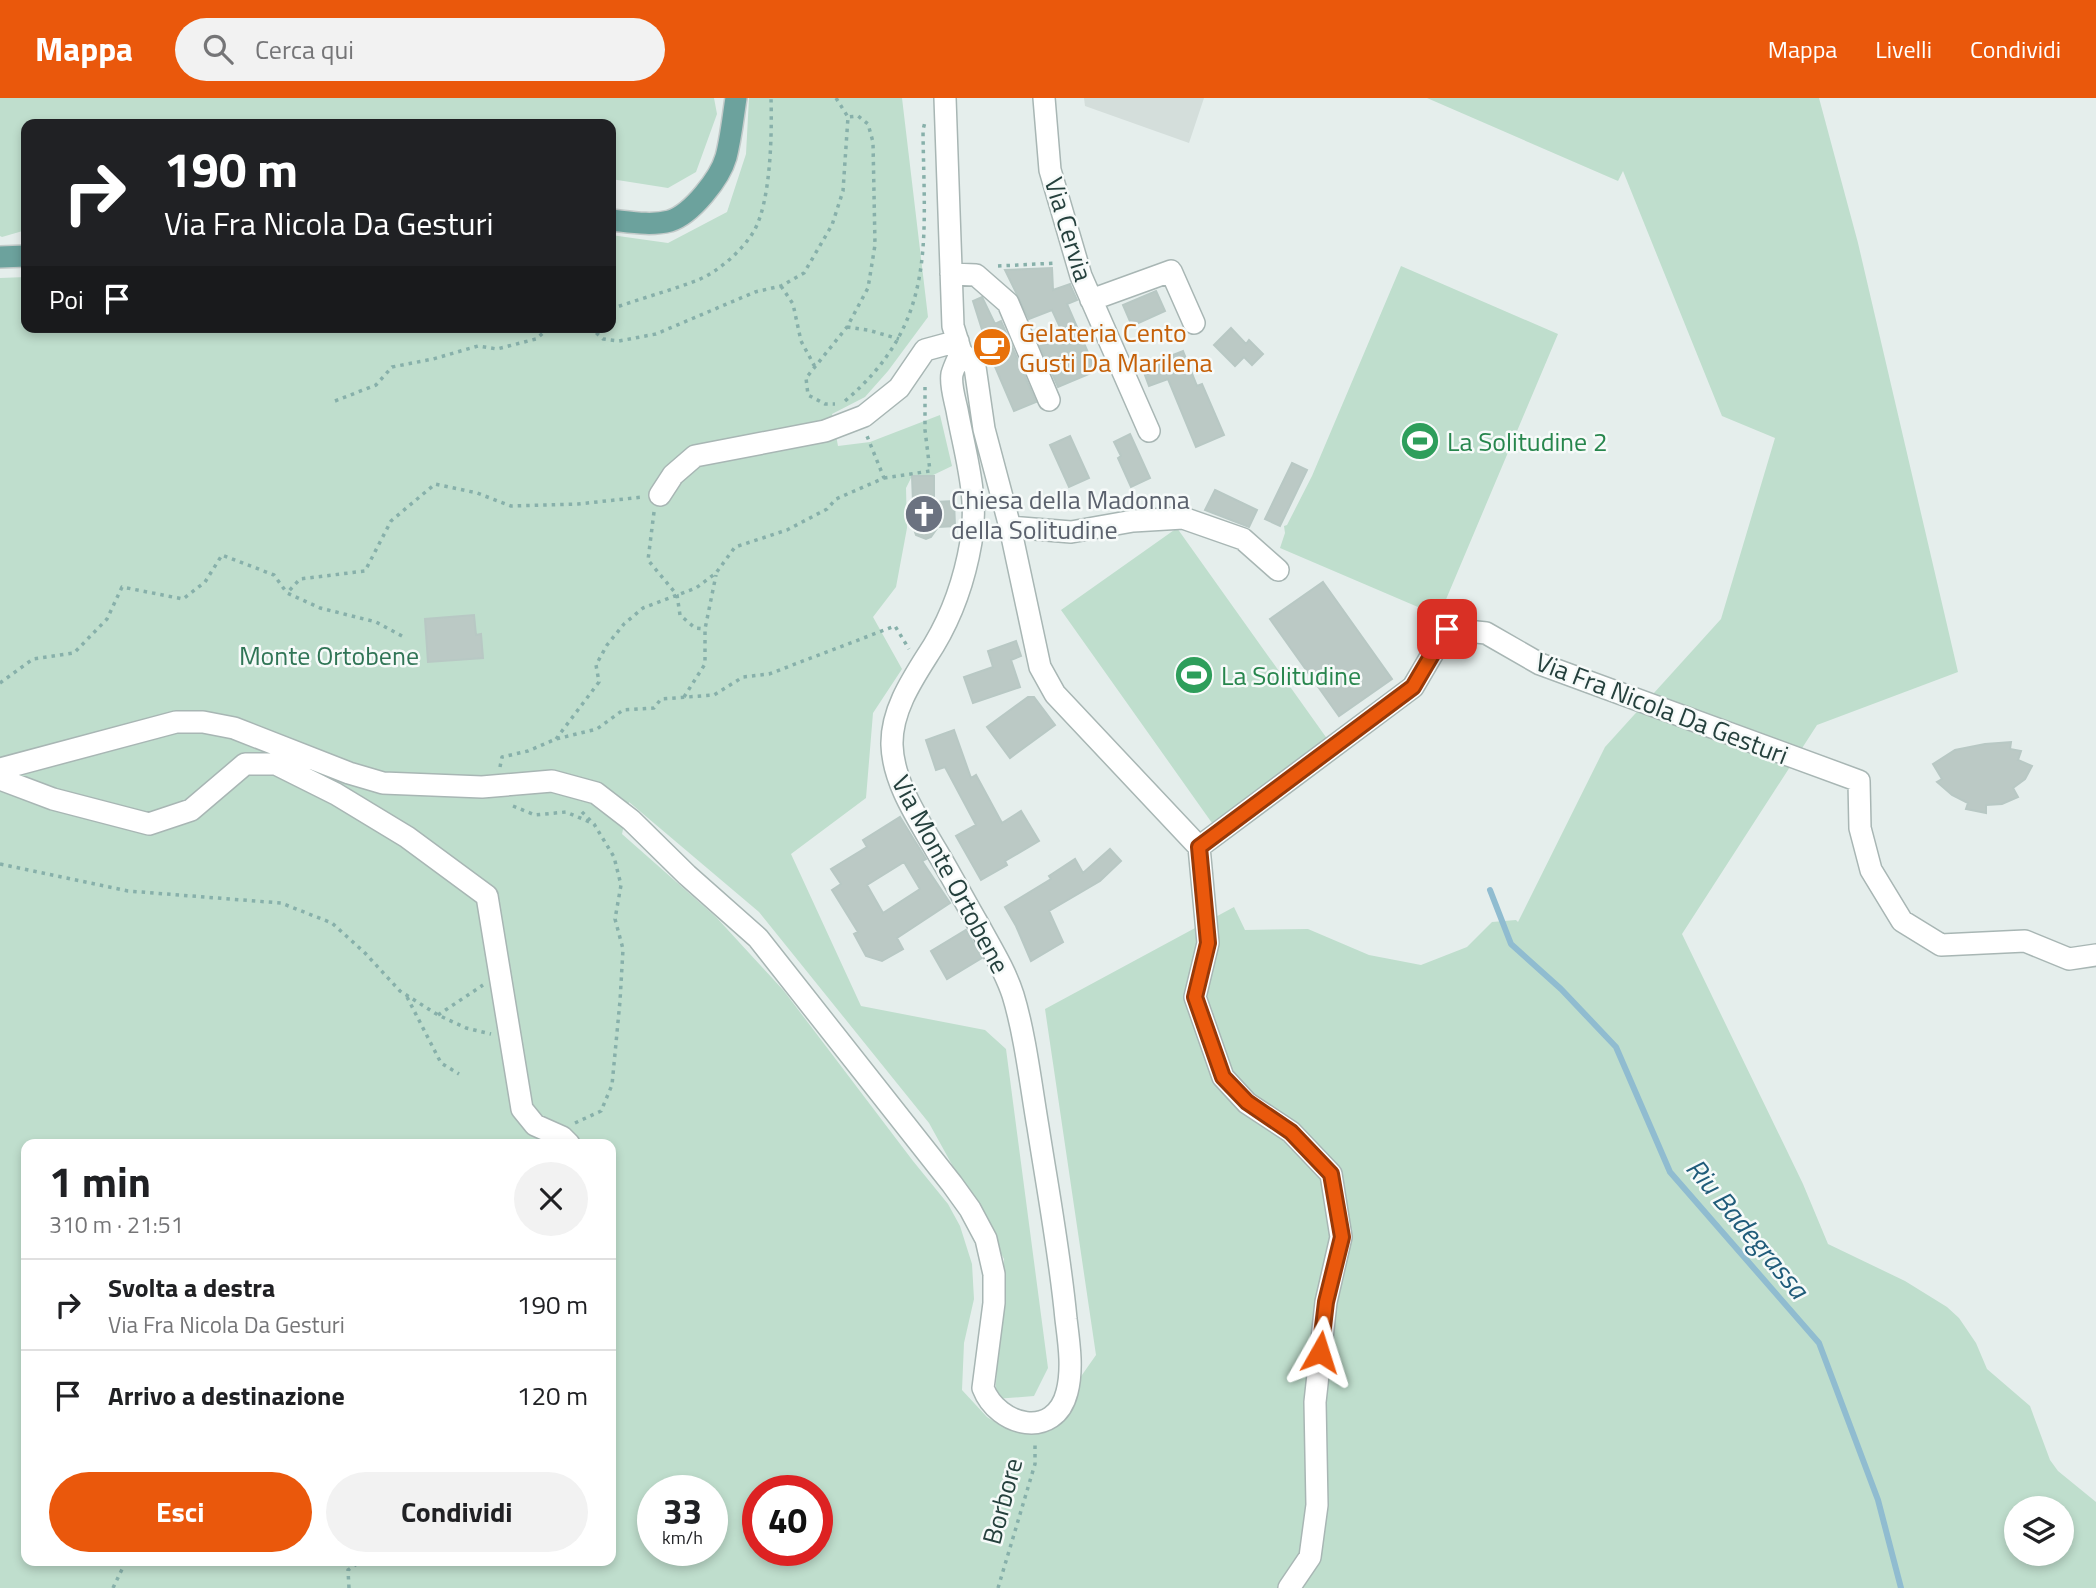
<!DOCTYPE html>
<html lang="it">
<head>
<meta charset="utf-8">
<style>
  :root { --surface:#fff; --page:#f2f2f2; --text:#202124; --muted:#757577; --line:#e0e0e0; --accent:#ea580c }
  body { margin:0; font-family:"Titillium Web",sans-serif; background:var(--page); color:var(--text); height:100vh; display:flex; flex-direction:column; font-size:26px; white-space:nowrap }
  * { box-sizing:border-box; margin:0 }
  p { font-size:23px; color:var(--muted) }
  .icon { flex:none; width:38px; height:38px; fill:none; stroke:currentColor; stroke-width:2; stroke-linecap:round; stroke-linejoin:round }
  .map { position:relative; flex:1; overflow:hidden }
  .side { position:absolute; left:21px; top:1041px; width:595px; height:427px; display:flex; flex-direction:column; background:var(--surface); border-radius:14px; box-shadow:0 4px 10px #0003 }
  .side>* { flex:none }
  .banner { position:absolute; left:21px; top:21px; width:595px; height:214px; border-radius:14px; box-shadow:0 4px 10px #0003; background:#202124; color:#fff; overflow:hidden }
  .buttons { position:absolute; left:2004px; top:1398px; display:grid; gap:14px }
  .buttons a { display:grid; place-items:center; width:70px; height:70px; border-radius:50%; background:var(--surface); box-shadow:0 4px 10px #0003; font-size:35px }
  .speed { position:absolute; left:637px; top:1377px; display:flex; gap:14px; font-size:35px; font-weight:700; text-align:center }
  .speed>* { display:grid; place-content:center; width:91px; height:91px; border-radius:50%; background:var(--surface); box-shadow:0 4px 10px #0003; line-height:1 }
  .speed small { font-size:18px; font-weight:400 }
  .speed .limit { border:10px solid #d22; background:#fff; color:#111 }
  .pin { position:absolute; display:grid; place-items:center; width:60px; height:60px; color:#fff; margin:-30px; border-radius:14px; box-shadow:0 4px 10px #0006 }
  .me { position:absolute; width:77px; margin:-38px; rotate:6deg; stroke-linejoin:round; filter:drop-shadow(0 0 5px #0008) }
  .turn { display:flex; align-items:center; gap:24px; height:147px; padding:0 28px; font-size:32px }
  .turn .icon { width:91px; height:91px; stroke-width:2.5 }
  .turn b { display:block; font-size:49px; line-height:60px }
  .then { display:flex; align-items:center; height:66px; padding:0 28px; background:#0003; gap:14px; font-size:26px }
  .round { display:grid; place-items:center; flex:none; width:74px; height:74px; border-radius:37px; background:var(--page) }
  .overview { display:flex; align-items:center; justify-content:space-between; height:119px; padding:0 28px }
  h1 { font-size:42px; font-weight:700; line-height:52px }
  .primary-button { display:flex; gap:14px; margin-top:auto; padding:14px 28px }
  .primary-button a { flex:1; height:80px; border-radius:42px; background:var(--accent); color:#fff; font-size:28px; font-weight:700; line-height:80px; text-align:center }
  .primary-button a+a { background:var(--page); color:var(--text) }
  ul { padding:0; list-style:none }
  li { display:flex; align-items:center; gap:21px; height:91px; padding:0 28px; border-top:2px solid var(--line) }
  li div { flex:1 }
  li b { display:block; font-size:26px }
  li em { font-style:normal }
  header { display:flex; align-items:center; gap:42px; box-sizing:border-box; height:98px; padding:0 35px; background:var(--accent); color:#fff }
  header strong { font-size:33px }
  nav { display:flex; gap:38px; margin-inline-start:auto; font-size:24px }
  .search { width:490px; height:63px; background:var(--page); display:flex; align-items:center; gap:18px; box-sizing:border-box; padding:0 24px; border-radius:38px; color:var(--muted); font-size:26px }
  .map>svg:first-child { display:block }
</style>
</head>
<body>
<header>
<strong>Mappa</strong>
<div class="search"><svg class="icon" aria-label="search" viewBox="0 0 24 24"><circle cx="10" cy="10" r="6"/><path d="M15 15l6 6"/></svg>Cerca qui</div>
<nav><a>Mappa</a><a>Livelli</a><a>Condividi</a></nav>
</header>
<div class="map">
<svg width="2096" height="1490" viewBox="0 0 2096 1490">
  <rect width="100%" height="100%" fill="#e5eeec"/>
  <!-- built -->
  <path fill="#d4dedb" d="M1084,0h120l-15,45 -104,-37z"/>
  <!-- green -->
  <path fill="#bfdecd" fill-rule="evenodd" d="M0,0h714l3,16 -21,58 -28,16 -57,-9v-55h-585v106l-24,7 -2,-1z
    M749,0h153l26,219 -40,54 -23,26 -33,17 6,32 32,-4 70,-27 12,51 -23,11 -18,1 -5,10 1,40 -11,59 -23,30 29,52 -29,44 -7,85 -75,56 70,152 124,24 21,19 42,319 -14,28 -39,3 9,-140 -75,-136 -170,-211 -130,-110 -7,32 94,83 68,74 129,170 35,43 12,22 12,38 2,35 -10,44 -2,47 25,27 14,9 46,-1 49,-70 -51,-346 189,-102 11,23 63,-1 61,26 52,10 46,-18 25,-25 24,-2 2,2 87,-175 116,-128 54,-181 -53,-22 -99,-245 -5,10 -191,-83h392l39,145 100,429 -141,53 -135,209 121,250 25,60 77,37 42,26 12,11 17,25 11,26 43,37 20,54 8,11 38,31v86h-2096v-1310l26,-1v50h585v-92l57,8 59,-31 19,-58zM26,1046h585v417h-585zM653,1393h59v59h-59zM758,1393h59v59h-59zM2016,1410h46v46h-46z
    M1401,168l157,68 -119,282 -159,-68 5,-15 -1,-7 3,-1 25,-49z
    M1177,430l151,212 -116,83 -151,-213z"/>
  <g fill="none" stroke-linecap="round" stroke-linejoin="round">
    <!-- stream -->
    <path stroke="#90bcd0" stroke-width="6" d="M1490,792l21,54 50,45 55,58 54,125 149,171 59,157 23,88"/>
  </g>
  <!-- building -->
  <path fill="#bbc9c5" stroke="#b8c8c4" stroke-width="2" fill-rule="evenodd" d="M1052,170l1,22 17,-6 1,3 6,13 -10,4 29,67 -38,16 -18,-41 24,-10 -12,-26 -23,9 -24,-49z
    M1156,193l9,20 -33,15 -9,-21z
    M982,199l13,27 6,-3 35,81 -22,9 -24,-56 -17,-54z
    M1231,230l15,16 3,-4 14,14 -11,11 -8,-8 -9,9 -21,-21z
    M1183,253l14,35 5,-2 22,51 -28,12 -28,-68 -19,7 -7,-19z
    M1130,336l20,44 -19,9 -13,-29 3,-2 -7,-14z
    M1070,338l19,42 -20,9 -19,-42z
    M1292,365l15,7 -27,56 -15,-7z
    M912,378h22v26l20,-1 1,25 -17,1 -7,10 -5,2 -10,-4 -2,-6z
    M1215,392l42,20 -8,17 -44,-17z
    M1323,484l69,97 -53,37 -69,-97z
    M474,517l2,20 5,-1 2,24 -55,4 -3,-43z
    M1016,543l5,15 -10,4 9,27 -47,16 -9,-26 29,-10 -5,-16z
    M1028,599h6l21,28 -45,33 -23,-31z
    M954,632l17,48 5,-3 26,48 19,-12 18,30 -34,20 2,4 -26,15 -25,-44 20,-11 -31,-58 -9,3 -10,-30z
    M2011,644l-1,7 11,2 -3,9 14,6 -7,13 -12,9 5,9 -16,7 -16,1v8l-20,-4 2,-6 -16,-8 -15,-13 5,-3 -9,-15 22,-14 30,-6z
    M900,719l26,42 -4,2 28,42 -53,35 6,11 -21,12 -16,-5 -12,-22 4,-2 -26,-42 9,-6 -10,-15 36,-22 -4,-7zM904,764l16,27 -37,24 -16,-28z
    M1110,751l11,12 -21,20 -51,30 14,31 -32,19 -15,-35 -11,-19 46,-28 -2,-3 26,-17 8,14z
    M966,832l16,28 -35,21 -16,-28z"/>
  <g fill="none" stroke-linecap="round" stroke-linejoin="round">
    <!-- minor casing -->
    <g stroke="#a8b6b4" stroke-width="24">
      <path id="minor" d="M945,0l8,228 8,26 14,15 9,62 26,98 30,140 15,27 144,153 9,96 -13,54 28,80 24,26 44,29 40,42 10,63 -15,65 -11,100 2,103 -7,52 -21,31
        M1044,0l6,72 31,106 68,155
        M951,176l25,1 32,28 41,97
        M1091,202l80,-29 23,52
        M660,397l13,-20 22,-19 130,-25 39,-15 35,-28 26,-38 33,-9
        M1010,429l61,5 62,-11 50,-3 60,21 35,31
        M0,671l176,-47h27l31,6 115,45 34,10 99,4 70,-6 44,12 35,27 56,55 71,63 194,246 18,25 16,30 8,35v29l-11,85c15,39 72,52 84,4 6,-23 2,-49 -1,-73 -6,-64 -18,-128 -28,-192 -7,-41 -13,-93 -25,-132 -8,-25 -22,-47 -35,-71 -14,-24 -27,-49 -42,-74 -18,-31 -43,-68 -44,-105 -1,-37 24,-71 42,-100 18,-30 31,-68 37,-103 8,-45 -6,-88 -14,-132 -2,-10 -7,-25 -5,-36 2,-7 6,-15 9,-22
        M0,681l53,20 96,25 42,-14 54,-46h31l60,30 71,43 80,59 35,213 13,16 27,12 7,7
        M1199,749l214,-160 34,-58 39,4 54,31 319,117 1,47 11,42 31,51 39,24 84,-4 44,18 27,-4"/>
    </g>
    <!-- major casing -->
    <g stroke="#c2cac9" stroke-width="24">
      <path id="major" d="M611,122c19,2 40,6 59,1 22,-7 50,-43 56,-64 5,-19 7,-40 10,-59
        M0,159l26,-1"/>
    </g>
    <!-- path -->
    <path stroke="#87b0aa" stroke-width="3.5" stroke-dasharray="3.5 5" stroke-linecap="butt" d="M836,0l12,19
      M998,168l59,-3
      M781,188l12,18 8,37 13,24 -2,2
      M611,211c28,-10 58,-18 87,-29 21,-9 44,-29 56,-49 17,-30 18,-98 17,-133
      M563,229l29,2
      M594,229l-2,2 11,10 16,2 37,-7 99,-42 26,-6 23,-13 28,-48 11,-34 5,-74 10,-1 10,8 5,18 2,103 -7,43 -21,39 -41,51 2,17 17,9h10
      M847,229l21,3 31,9
      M335,303l41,-16 16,-18 41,-8 45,-13 19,3 39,-10 14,-12
      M845,303c93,-79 79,-160 78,-271l2,-8
      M884,380l46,-7 -5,-41v-43
      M654,414l-6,48 29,35 3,20 15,13 10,1
      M402,538l-26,-14 -56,-14 -33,-15 13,-14 65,-8 26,-50 44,-37 42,9 34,13 67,-2 65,-7
      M0,585l33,-24 41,-6 33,-34 15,-32 61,12 22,-17 17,-27 52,20 13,18
      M684,599l21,-33v-35l11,-54
      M556,641l43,-57 -3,-17 11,-20 17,-21 19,-16 53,-20 20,-15 19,-26 52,-17 40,-21 9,-10 48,-21 -17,-42
      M500,669l2,-10 26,-6 28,-12 41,-10 26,-19 31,-2 7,-9 53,-4 29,-18 26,-3 126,-48 14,23
      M513,708l22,9 31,-3 26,11
      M0,766l128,27 153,12 51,20 33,30 35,38 38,24 28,13 25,6
      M407,899l34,66 18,11
      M438,917l45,-30
      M575,1025l26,-12 11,-26 8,-84 3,-52 -8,-30 6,-34 -7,-28 -20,-33 -14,-14
      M113,1490l13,-27
      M349,1490l-1,-18 13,-9
      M998,1490l37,-124v-21"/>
    <!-- minor -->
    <use href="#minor" stroke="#fff" stroke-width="21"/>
    <!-- major -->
    <use href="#major" stroke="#6ca29d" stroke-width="21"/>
  </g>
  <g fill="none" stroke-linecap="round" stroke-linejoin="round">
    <!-- route casing -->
    <g stroke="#983908" stroke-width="18">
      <path id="route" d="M1320,1254l6,-50 16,-65 -11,-63 -40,-42 -44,-30 -24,-25 -28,-80 13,-54 -9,-96 214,-160 34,-58"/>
    </g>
    <!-- route -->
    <use href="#route" stroke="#ea580c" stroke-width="12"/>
  </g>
  <!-- icons -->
  <defs>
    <g id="cafe-disc" transform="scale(2.0125)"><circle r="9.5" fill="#e8710a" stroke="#f6faf9"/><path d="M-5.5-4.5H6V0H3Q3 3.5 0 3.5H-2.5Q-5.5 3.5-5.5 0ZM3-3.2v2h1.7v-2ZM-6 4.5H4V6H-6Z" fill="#fff"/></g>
    <g id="stadium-disc" transform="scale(2.0125)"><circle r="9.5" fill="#2e9e5b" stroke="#f6faf9"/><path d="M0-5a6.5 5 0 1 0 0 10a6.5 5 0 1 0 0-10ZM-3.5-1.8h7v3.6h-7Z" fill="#fff"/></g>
    <g id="church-disc" transform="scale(2.0125)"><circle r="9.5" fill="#6b7280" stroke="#f6faf9"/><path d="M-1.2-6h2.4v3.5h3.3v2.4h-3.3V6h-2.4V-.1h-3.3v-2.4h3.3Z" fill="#fff"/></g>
  </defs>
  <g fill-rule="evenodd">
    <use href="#cafe-disc" x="992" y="249"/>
    <use href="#stadium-disc" x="1420" y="343"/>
    <use href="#church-disc" x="924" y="416"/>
    <use href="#stadium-disc" x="1194" y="577"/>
  </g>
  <g text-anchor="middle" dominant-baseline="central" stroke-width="5" stroke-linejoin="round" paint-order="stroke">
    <!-- street labels -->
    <g font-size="26" fill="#25403d" stroke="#f6faf9">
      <text transform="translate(1069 131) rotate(73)">Via Cervia</text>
      <text transform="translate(1662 610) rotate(21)">Via Fra Nicola Da Gesturi</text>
      <text transform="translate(951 776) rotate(62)">Via Monte Ortobene</text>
      <text transform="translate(1002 1403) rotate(-75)">Borbore</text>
    </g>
    <!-- food labels -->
    <g font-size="26" fill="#c56008" stroke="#f6faf9" text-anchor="start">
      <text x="1019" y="234">Gelateria Cento<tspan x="1019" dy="30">Gusti Da Marilena</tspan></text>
    </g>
    <!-- leisure labels -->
    <g font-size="26" fill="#27864d" stroke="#f6faf9" text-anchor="start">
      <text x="1447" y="343">La Solitudine 2</text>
      <text x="1221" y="577">La Solitudine</text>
    </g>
    <!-- worship labels -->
    <g font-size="26" fill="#5b616d" stroke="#f6faf9" text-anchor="start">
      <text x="951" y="401">Chiesa della Madonna<tspan x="951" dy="30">della Solitudine</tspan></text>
    </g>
    <!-- park labels -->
    <g font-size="26" fill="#307556" stroke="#f6faf9">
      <text x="329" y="557">Monte Ortobene</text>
    </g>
    <!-- water labels -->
    <g font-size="28" font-style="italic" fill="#205c7a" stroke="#f6faf9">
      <text transform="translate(1748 1130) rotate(50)">Riu Badegrassa</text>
    </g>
  </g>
</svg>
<div class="buttons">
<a><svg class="icon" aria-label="layers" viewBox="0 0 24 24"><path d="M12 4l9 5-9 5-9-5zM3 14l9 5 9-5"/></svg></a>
</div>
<div class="speed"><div>33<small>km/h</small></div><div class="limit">40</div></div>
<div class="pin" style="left:1447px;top:531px;background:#d93025"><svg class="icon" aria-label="arrive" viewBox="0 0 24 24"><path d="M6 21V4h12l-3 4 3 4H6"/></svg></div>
<svg class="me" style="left:1320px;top:1254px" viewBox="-20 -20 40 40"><path d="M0-17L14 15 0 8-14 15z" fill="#ea580c" stroke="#fff" stroke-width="4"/></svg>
<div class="banner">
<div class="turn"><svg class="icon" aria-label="right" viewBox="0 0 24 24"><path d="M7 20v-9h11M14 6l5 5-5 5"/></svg><div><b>190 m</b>Via Fra Nicola Da Gesturi</div></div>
<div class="then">Poi<svg class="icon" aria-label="arrive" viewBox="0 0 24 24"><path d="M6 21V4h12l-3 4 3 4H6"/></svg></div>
</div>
<section class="side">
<div class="overview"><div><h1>1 min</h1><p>310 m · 21:51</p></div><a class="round"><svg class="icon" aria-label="close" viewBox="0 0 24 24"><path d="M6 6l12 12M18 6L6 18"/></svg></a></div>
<ul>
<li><svg class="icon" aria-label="right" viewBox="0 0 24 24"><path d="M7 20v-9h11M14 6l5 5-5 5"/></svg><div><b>Svolta a destra</b><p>Via Fra Nicola Da Gesturi</p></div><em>190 m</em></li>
<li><svg class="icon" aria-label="arrive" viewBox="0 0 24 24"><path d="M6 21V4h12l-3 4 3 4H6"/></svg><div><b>Arrivo a destinazione</b></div><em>120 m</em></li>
</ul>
<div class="primary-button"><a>Esci</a><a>Condividi</a></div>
</section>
</div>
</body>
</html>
